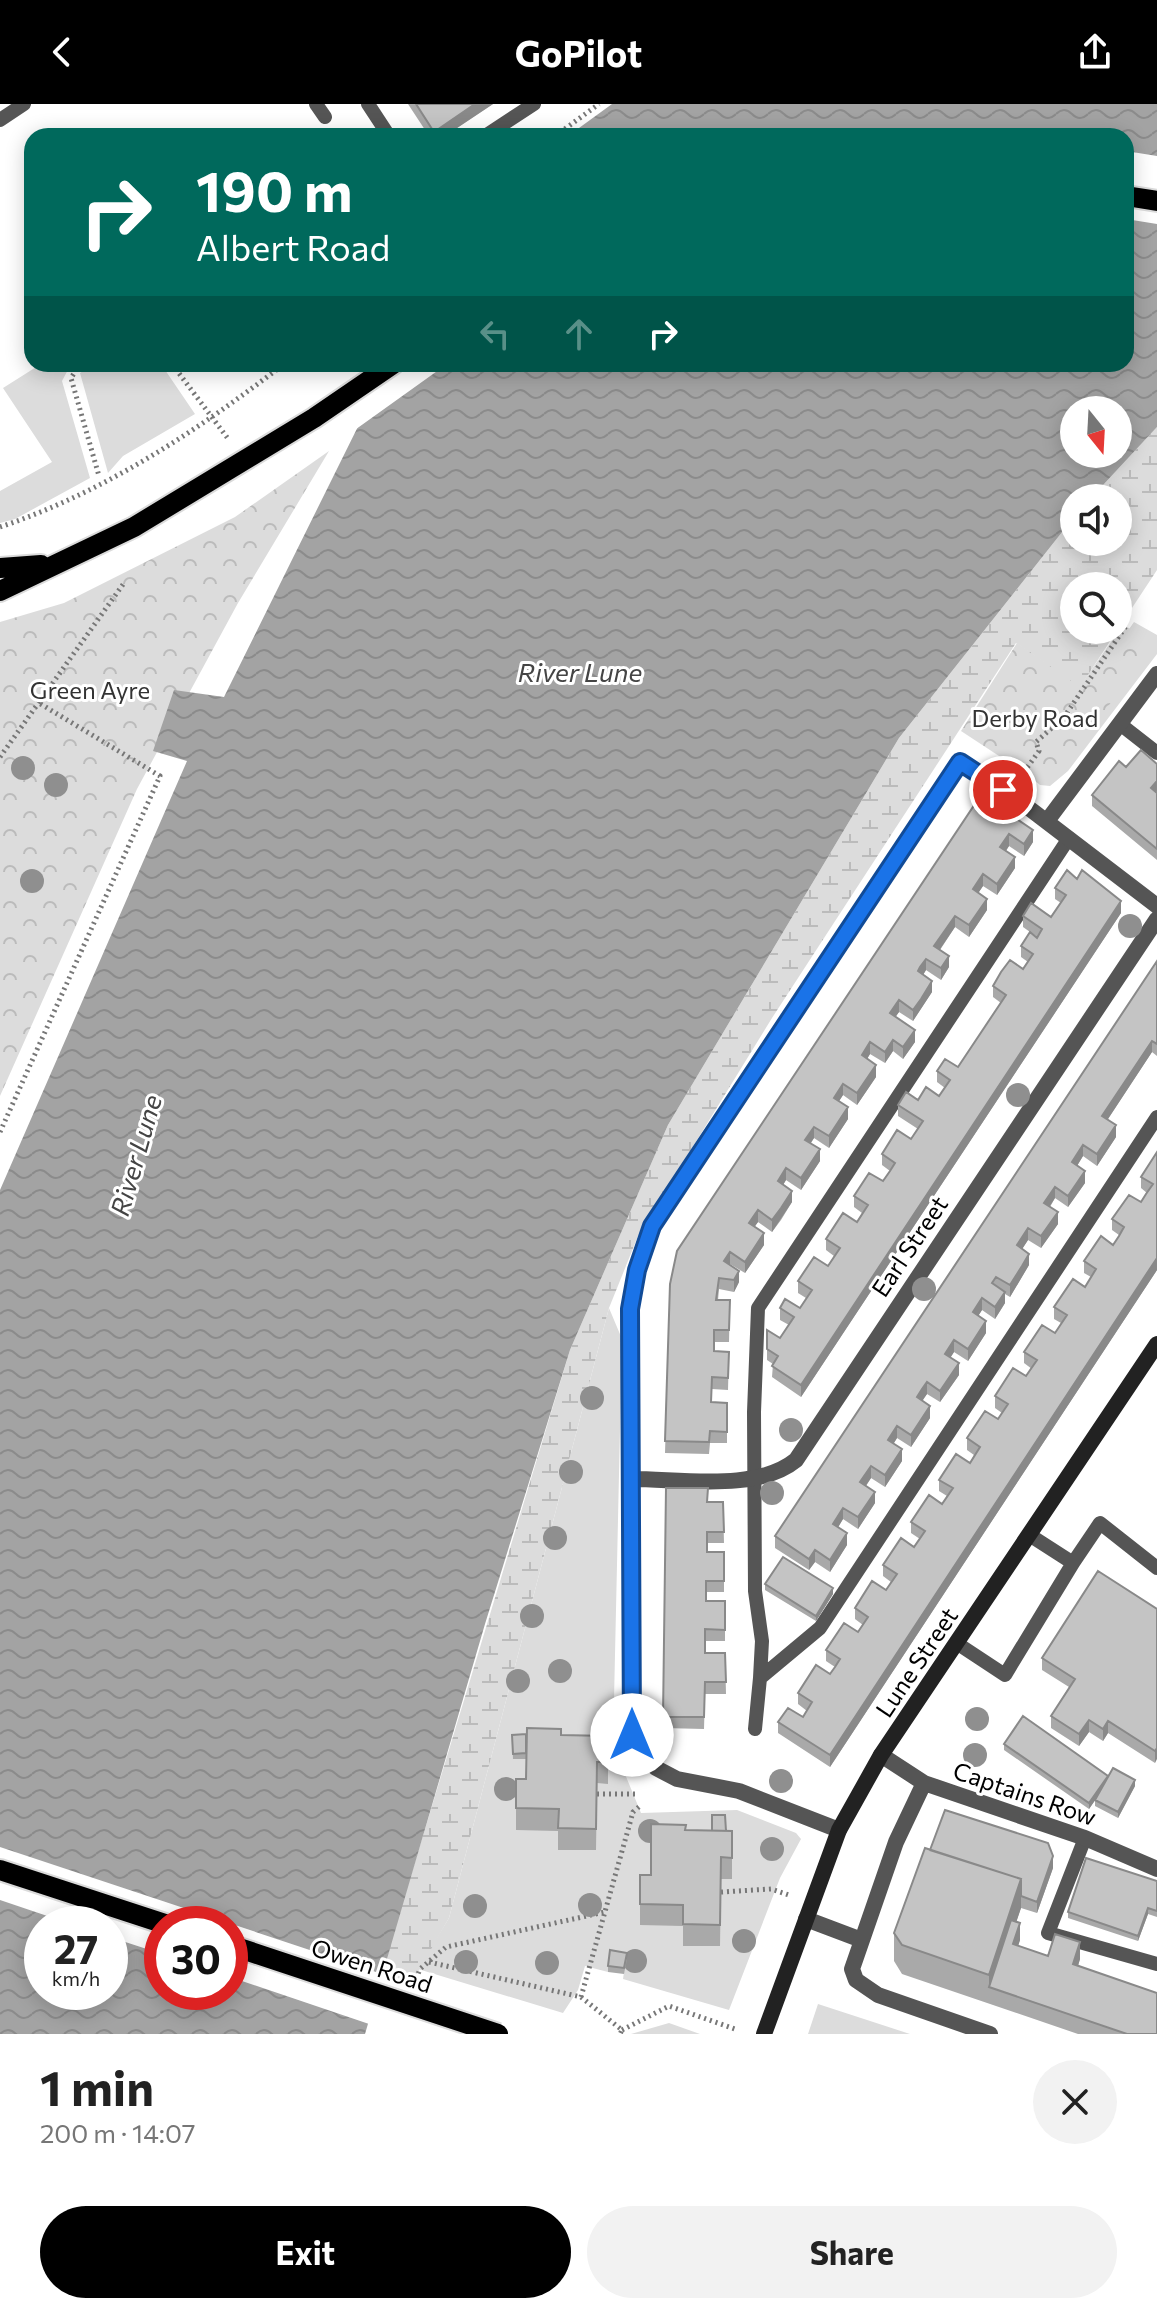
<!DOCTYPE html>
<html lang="en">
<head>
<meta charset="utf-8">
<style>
  :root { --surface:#fff; --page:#f2f2f2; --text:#222; --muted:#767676; --accent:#000 }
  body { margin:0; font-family:Commissioner,sans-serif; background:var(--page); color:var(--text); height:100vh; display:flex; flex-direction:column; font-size:30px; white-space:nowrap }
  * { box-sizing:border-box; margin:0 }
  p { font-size:26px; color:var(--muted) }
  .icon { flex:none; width:44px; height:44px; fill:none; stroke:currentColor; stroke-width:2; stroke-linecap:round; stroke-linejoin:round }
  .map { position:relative; height:1930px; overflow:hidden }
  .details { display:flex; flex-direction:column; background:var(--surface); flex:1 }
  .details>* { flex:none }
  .guide { position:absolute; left:24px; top:24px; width:1110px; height:244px; border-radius:24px; box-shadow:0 4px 20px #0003; background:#00695c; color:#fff; overflow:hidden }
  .needle { width:52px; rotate:162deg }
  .buttons { position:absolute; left:1060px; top:292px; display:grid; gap:16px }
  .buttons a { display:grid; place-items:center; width:72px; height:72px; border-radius:50%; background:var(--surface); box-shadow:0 4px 20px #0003; font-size:40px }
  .speed { position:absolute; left:24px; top:1802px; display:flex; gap:16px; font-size:40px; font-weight:700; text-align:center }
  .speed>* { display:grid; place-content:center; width:104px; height:104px; border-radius:50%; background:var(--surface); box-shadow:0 4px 20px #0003; line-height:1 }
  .speed small { font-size:20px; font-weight:400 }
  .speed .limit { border:12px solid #d22; background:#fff; color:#111 }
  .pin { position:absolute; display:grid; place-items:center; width:68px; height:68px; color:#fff; margin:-34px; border:4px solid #fff; border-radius:50%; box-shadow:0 2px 8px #0007 }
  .me { position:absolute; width:88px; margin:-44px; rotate:0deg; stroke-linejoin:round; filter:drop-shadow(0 0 6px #0008) }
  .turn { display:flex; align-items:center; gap:28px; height:168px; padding:0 40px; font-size:36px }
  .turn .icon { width:104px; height:104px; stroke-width:2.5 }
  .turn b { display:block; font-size:56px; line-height:68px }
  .lanes { display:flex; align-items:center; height:76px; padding:0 40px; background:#0003; justify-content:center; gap:40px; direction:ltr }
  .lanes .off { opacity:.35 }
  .round { display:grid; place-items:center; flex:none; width:84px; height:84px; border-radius:42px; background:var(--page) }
  .headline { display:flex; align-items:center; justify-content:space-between; height:136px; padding:0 40px }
  h1 { font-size:48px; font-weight:700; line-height:60px }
  .cta { display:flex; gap:16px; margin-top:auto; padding:16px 40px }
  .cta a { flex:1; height:92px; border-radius:48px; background:var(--accent); color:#fff; font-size:32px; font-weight:700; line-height:92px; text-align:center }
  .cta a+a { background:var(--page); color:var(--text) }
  header { display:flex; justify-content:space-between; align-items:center; height:104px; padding:0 40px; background:var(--accent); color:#fff; font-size:36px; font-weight:700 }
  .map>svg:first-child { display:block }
</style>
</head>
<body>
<header><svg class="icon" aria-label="back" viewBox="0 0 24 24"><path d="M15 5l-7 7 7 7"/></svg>GoPilot<svg class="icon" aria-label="share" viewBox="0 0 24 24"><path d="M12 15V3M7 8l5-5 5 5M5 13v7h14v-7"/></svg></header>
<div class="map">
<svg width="1157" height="1930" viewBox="0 0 1157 1930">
  <defs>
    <pattern id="forest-crowns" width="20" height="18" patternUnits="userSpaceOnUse" patternTransform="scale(2)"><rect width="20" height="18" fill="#dcdcdc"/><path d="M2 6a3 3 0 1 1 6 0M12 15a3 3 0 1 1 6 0" fill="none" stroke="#bbb"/></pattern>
    <pattern id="wetland-marsh" width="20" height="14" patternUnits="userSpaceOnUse" patternTransform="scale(2)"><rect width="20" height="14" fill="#dcdcdc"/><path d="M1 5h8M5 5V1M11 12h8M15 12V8" fill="none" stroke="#bbb"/></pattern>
    <pattern id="water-waves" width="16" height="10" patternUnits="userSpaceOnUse" patternTransform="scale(2)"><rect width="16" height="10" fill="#a3a3a3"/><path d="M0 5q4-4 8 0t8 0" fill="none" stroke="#8b8b8b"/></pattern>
  </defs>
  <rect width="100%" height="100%" fill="#fff"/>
  <!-- grass -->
  <path fill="#dcdcdc" d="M41,260h30l-9,17 28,97 -75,41 -15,4v-32l52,-29 -49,-74z
    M96,260h65l34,50 -72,42 -15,17 -28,-100z
    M1134,518l23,13v19l-89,117 -18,15 -10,-1 -13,-11z
    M609,1204l13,31 -9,406 28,68 96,-3 59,23 5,6 -21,39 -51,132 -106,-31 3,-20 -16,-2 -2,15 -23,-6 -7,24 -15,23 -145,-44 31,-51z
    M818,1900l92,30h-102z
    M669,1919l31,11h-69z"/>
  <!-- forest -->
  <path fill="url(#forest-crowns)" d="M329,347l-91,152 -101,186 -137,307v-474l64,-19 171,-86z
    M1123,521l19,10 4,15 -4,11 -81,108 -12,9 -18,-1 -70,-46 56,-88 63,43z"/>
  <!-- wetland -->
  <path fill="url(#wetland-marsh)" fill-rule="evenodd" d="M1157,323v143l-77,117 -64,-44 -244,375 -134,218 -29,72 -160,610 -38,66 -29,-13 188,-621 98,-225 231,-387 175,-221v25h44v-44h-27zM1074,482h44v44h-44z"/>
  <!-- water -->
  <path fill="url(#water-waves)" fill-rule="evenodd" d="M612,0h545v323l-66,71h-17v19l-175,221 -231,387 -98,225 -85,274 -120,410h-365v-844l187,-429 -34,-10 21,-61 50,7 165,-333h737v-228h-558zM1074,306h44v44h-44zM42,1820h68v68h-68zM162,1820h68v68h-68z"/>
  <!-- pier -->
  <path fill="#fff" d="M1126,47l31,5v68l-31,-5z
    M385,260h62l-95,68 16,-31z
    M0,1743l385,128 -13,50 -142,-48v-53h-68v30l-52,-17v-13h-39l-71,-24z"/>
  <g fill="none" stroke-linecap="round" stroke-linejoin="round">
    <!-- primary casing -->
    <g stroke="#dbdbdb" stroke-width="24">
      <path id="primary" d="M1126,92l31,5
        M0,464l41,-3
        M0,487l134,-64 180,-109 79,-54
        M0,1766l165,54"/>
    </g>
    <!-- path -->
    <path stroke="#777" stroke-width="5" stroke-dasharray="2 4" stroke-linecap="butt" d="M555,32l44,-32
      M80,260l-9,14 28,98
      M172,260l57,76
      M0,423c105,-35 197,-96 284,-163
      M0,653l124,-174
      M1024,668l15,-21 -3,-9 28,-25 62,-91
      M0,1028l160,-356 -121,-73
      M597,1690h39
      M721,1788l50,-3 18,6
      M429,1858l152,35 41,33 -2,4
      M416,1875l4,-10 26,-22 159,-35
      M581,1893l52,-185 7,-6
      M622,1926l47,-24 66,23"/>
    <!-- lane -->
    <path stroke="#555" stroke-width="14" d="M316,0l9,13
      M368,0l21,32
      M0,16l24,-16
      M485,32l49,-32
      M1120,620l37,29
      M1073,1459l27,-40 57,45
      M958,1540l47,31 68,-112 -42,-27
      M760,1574l2,-37 -7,-50 -1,-179 4,-104 311,-470
      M755,1625l5,-51 60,-50 337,-511
      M1085,1734l-37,95 109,31"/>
    <!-- street -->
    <path stroke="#555" stroke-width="16" d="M1047,717l110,-147
      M632,1375c50,0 125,13 164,-19l361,-541
      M881,1651l43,28 161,55 72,31
      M924,1679l-28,59 -44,127 4,11 22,15 112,39
      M839,1726l-100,-39 -62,-12 -21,-11 -24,-33 -2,-426 7,-39 15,-44 308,-464 57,37 140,107
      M806,1815l53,20"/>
    <!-- secondary -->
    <path stroke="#222" stroke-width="16" d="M764,1930l75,-204 42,-75 276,-411"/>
    <!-- primary -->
    <use href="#primary" stroke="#000" stroke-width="20"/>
    <!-- primary-bridge casing -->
    <g stroke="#dbdbdb" stroke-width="24" stroke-linecap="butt">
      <path id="primary-bridge" d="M230,1841l268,89"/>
    </g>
    <!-- primary-bridge -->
    <use href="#primary-bridge" stroke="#000" stroke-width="20"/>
  </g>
  <!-- trees -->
  <g fill="#8f8f8f">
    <circle cx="23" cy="664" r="12"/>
    <circle cx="56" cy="681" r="12"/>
    <circle cx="32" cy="777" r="12"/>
    <circle cx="1130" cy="822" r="12"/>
    <circle cx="1018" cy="991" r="12"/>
    <circle cx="924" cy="1185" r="12"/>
    <circle cx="592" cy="1294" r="12"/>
    <circle cx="791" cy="1326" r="12"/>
    <circle cx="571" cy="1368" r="12"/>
    <circle cx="772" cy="1389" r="12"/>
    <circle cx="555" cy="1434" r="12"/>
    <circle cx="532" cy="1512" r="12"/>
    <circle cx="560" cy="1567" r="12"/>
    <circle cx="518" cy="1577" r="12"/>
    <circle cx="977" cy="1615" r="12"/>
    <circle cx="975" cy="1651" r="12"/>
    <circle cx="781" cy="1677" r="12"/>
    <circle cx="506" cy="1685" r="12"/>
    <circle cx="650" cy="1727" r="12"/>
    <circle cx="772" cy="1745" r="12"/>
    <circle cx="590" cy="1801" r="12"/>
    <circle cx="475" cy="1802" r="12"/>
    <circle cx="744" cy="1837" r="12"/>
    <circle cx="635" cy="1857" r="12"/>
    <circle cx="466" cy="1858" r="12"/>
    <circle cx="547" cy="1859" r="12"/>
  </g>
  <!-- wall -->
  <path fill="#a9a9a9" d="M408,0h85l-48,32h-16z
    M1157,660v96l-65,-54v-11l34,-28z
    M981,691l52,47 -9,14 -15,-10 -3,5 9,17 -18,27 -14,-9 -5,7 9,17 -18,27 -14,-10 -15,23 9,17 -8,13 -15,-10 -3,5 9,17 -19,29 -14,-9 -4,5 20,25 -12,17 -10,-8 -8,12 -15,-9 -3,5 9,18 -19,28 -14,-10 -4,6 9,18 -19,29 -15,-10 -3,5 9,18 -19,29 -15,-10 -3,5 9,17 -11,18 -9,12 -14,-10 -4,5 10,18 -19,28 -15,-9 -1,1 10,17 -5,10 -15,-3 -1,11h12l-1,42h-15v9l15,1 -1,38 -16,-1v13l15,1v40h-17l-1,11 -44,-1 5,-169z
    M1055,784l66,25 -320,484 -29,-20 1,-13 -6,-4v-30l13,8 9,-13 -9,-5v-12h20l6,-10 -8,-5v-12l30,-15 6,-10 -8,-6v-11l31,-17 5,-9 -8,-6v-11l29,-15 7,-10 -8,-6v-11l29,-15 7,-10 -20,-13v-11l41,-9 6,-8 -8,-6v-11l21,-4 43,-64 -8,-6v-11l30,-17 5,-7 -7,-5v-11l16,-9 -14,-10v-11l28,1 10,-14 -6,-4z
    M1157,857v95l-5,-4 -44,67 8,18 -19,29 -14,-10 -6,10 8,17 -17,24 -13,-9 -5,9 8,17 -17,24 -13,-8 -6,9 7,16 -19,32 -5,-3v9l-10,16 -13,-9 -4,6 8,17 -18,28 -14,-9 -4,6 9,17 -19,27 -13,-8 -5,6 8,18 -19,29 -14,-9 -3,5 8,18 -17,26 -14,-9 -5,8 9,17 -17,26 -15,-10 -5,8 9,18 -17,27 -15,-10 -6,8 -34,-22v-12z
    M1157,1048v118l-327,497 -52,-34v-11l25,-5 4,-6 -9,-7v-11l32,-19 5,-7 -9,-6v-11l32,-18 5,-7 -8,-6v-11l31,-18 5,-8 -8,-6v-11l31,-18 6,-8 -9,-6v-11l31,-18 5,-8 -8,-5v-11l31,-17 4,-8 -7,-5v-12l31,-19 4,-6 -7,-5v-12l31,-20 6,-7 -8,-6v-11l31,-19 6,-10 -7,-4v-12l31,-20 6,-10 -7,-4v-12l29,-16 6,-10 -7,-5v-11l29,-17 6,-9 -6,-5v-11z
    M666,1384l42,14h15l1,41h-17v9h17v40h-18v9h19v40h-20v12h20l1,41h-21l-1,35 -41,-1z
    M765,1480l68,10 -17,27 -51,-31z
    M1157,1505l-2,154 -47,-30 -5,8 -14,-9 -10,14 -28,-18v-12l18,-29 -27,-17v-12z
    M526,1630v25h-13l-1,-24z
    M561,1631l47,1v48l-11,-1 -1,67h-38v-19l-42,-1v-51h10z
    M1004,1640l104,32 27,10 -17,32 -23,-12v-6l2,-3 -8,12 -85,-59z
    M686,1726l46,1v48h-11l-1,67h-37v-20l-43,-1v-50h11z
    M930,1746l123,18 -16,45 -16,-5 -5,14 4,18 -2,6 30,10 32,3 -2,7 79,68h-79l-176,-60 -8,-13v-28z
    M1157,1777v36l-9,-3 -10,27 -70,-23v-6z
    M627,1855l-3,15 -16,-2v-6z"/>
  <!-- shaded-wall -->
  <path fill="#898989" d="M475,0h18l-48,32h-11v-4z
    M1157,677v11l-6,-4z
    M1033,726v12l-9,14v-12z
    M1009,730v12l-9,13v-12z
    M1015,753v11l-18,27v-11z
    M983,770v12l-10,15v-12z
    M987,795v11l-18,27v-12z
    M1121,797v12l-320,484v-12z
    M955,812v11l-21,31v-12z
    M949,852v11l-8,13v-12z
    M926,855v11l-8,13v-12z
    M932,877v11l-19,29v-11z
    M899,896v12l-9,13v-12z
    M915,926v12l-12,17v-12z
    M893,936v11l-8,12v-11z
    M1152,937v11l-50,76v-12z
    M870,938v12l-8,13v-12z
    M876,961v12l-19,28v-12z
    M843,980v11l-9,14v-11z
    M848,1003v12l-19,29v-12z
    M1116,1021v12l-19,29v-12z
    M814,1023v11l-9,13v-11z
    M1083,1041v11l-11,18v-12z
    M820,1045v12l-19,29v-12z
    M786,1064v12l-8,13v-12z
    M1085,1067v12l-17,24v-11z
    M1055,1083v11l-11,17v-12z
    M792,1087v11l-20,30v-12z
    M758,1106v12l-9,13v-12z
    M1058,1108v12l-17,24v-12z
    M1028,1124v12l-11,17v-12z
    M764,1129v12l-19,28v-11z
    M730,1148v12l-6,9v-12z
    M1029,1150v11l-19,32v-12z
    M1157,1154v12l-327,497v-12z
    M739,1167v11l-5,10v-12z
    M1005,1188v11l-10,16v-12z
    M982,1194v12l-9,14v-12z
    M986,1217v12l-18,28v-12z
    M954,1236v12l-9,14v-12z
    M959,1259v12l-19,27v-11z
    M927,1278v12l-10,15v-12z
    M930,1302v12l-19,29v-12z
    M897,1322v12l-9,14v-12z
    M902,1345v12l-17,26v-12z
    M871,1362v12l-11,16v-12z
    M875,1388v11l-17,26v-12z
    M843,1404v11l-10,17v-12z
    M847,1429v12l-17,27v-12z
    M815,1446v12l-6,8v-11z
    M833,1484v6l-17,27v-5z
    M1089,1616v12l-10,14v-12z
    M1108,1617v12l-5,8v-12z
    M1157,1644v11l-2,4v-12z
    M1108,1672v6l-19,27v-6z
    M1135,1676v6l-17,32v-6z
    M1053,1752v12l-16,45v-11z
    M1021,1775v29l-27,81 -5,-2v17v-29z
    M1148,1804v6l-10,27v-5z
    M1020,1819v17l-7,21v-17z
    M1080,1838v17l-7,22v-17z"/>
  <!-- building -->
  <path fill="#c4c4c4" stroke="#898989" stroke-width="2" d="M416,0h59l-41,28z
    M1141,646l16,14v17l-6,7 6,5v56l-65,-54 27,-34 7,6z
    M981,691l52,35 -9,14 -15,-10 -9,13 15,10 -18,27 -14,-10 -10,15 14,10 -18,26 -14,-9 -21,30 15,10 -8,12 -15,-9 -6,8 -2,4 14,10 -11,18 -8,11 -14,-10 -9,13 25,17 -12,17 -10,-7 -8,12 -15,-10 -8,13 14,10 -19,28 -14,-9 -9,14 14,9 -19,29 -15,-9 -9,13 15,9 -19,29 -15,-10 -8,13 14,10 -11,17 -9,12 -14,-10 -9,13 15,10 -19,29 -15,-10 -6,9 15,10 -5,9 -15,-2 -3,22h14l-1,30h-15v21l15,1 -1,26 -16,-1 -1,25 16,1v29l-17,-1 -1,11 -44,-1 5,-157 7,-33z
    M1067,766l10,9 5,-9 39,31 -320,484 -29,-19 6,-10 -11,-7v-19l13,8 14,-21 -14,-9 5,-9 15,9 12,-18 -14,-9 16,-24 14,9 12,-18 -14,-9 17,-26 14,9 11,-17 -14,-9 15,-23 14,8 7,-10 5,-8 -13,-9 15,-24 14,9 12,-18 -25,-16 8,-13 12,8 8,-13 13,9 11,-16 -13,-9 8,-12 13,8 48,-72 -13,-9 8,-14 9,-12 13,9 10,-15 -12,-8 9,-14 7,6 5,-9 -19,-13 8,-13 20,14 15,-22 -11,-7z
    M1157,857v83l-5,-3 -50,75 14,9 -19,29 -14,-9 -11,17 13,9 -17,25 -13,-9 -11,16 14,9 -17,24 -13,-8 -11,17 12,9 -7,12 -12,19 -14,-8 -4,6 13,9 -10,15 -13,-9 -9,14 13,9 -18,28 -14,-9 -9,14 14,9 -19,28 -13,-9 -5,7 -5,8 13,9 -19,29 -14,-9 -9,14 14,9 -17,26 -14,-9 -11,16 15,10 -17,25 -15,-9 -10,16 14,9 -17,27 -15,-10 -6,9 -34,-23z
    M1157,1048v106l-327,497 -52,-33 10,-14 15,9 9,-15 -14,-9 18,-28 14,9 5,-7 5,-8 -14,-9 18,-27 14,9 10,-15 -13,-9 17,-27 14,9 11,-16 -14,-9 18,-27 13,9 11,-16 -14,-9 18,-27 13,9 11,-16 -14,-8 17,-26 14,9 10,-16 -13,-9 18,-27 13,8 10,-15 -13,-8 18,-28 13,8 11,-16 -13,-8 18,-27 13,8 12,-18 -13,-8 19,-28 12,8 11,-18 -12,-8 17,-25 12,9 6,-9 5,-9 -12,-8 17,-24 12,7 5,-8 7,-10 -12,-7z
    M666,1384h42l-1,14h16l1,30h-17v20h17v29h-18v20h19v29l-20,-1v24h20l1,29h-21l-1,35h-41z
    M783,1453l50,31 -17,28 -51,-32z
    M1098,1467l59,38v139l-2,3 -47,-30 -5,8 -14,-9 -10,14 -28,-18 24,-37 -33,-21z
    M1023,1612l85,60 -19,27 -85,-59z
    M527,1624l34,1v6l47,1v26h-11l-1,67 -38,-1 1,-19 -43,-1v-29h10z
    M526,1630v19l-13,1 -1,-19z
    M1113,1664l22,12 -17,32 -23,-12z
    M945,1706l103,33 5,13 -16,46 -16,-6v-17l-91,-29z
    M712,1711h13l1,16h-14z
    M651,1720l35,1 -1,5 47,1v27l-11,-1 -1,68 -37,-1v-19l-43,-1v-29h11z
    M925,1744l96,31 -32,96 -87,-30 -8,-12z
    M1086,1754l71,23v30l-9,-3 -10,28 -70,-24z
    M1011,1816l9,3 -7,21 35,12 7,-22 25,8 -7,22 84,29v41h-30l-138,-47z
    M610,1846l17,3 -3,15 -16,-2z"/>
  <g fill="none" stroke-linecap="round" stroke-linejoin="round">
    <!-- route casing -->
    <g stroke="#114b97" stroke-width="20">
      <path id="route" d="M632,1631l-2,-426 7,-39 15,-44 308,-464 43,28"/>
    </g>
    <!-- route -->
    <use href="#route" stroke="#1a73e8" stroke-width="14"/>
  </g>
  <g text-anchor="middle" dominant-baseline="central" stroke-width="6" stroke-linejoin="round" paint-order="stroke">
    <!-- park labels -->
    <g font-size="24" fill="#333" stroke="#fff">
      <text x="90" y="585">Green Ayre</text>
      <text x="1035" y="613">Derby Road</text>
    </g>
    <!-- street labels -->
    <g font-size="24" fill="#000" stroke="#fff">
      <text transform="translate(909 1142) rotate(-56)">Earl Street</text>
      <text transform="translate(916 1558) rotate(-56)">Lune Street</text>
      <text transform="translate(1025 1689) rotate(19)">Captains Row</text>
      <text transform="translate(372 1861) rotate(18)">Owen Road</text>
    </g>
    <!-- water labels -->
    <g font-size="26" font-style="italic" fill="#444" stroke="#fff">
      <text x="580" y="567">River Lune</text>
      <text transform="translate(135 1051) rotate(-74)">River Lune</text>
    </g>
  </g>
</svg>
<div class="buttons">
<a><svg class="needle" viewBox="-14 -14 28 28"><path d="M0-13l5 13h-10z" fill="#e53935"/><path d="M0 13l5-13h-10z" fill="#767676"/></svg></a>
<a><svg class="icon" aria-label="sound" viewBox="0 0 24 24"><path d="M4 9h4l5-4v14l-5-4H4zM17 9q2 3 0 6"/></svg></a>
<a><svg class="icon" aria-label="search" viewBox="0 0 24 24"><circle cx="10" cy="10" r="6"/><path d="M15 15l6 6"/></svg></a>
</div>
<div class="speed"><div>27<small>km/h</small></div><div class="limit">30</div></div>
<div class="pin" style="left:1003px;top:686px;background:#d93025"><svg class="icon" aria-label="arrive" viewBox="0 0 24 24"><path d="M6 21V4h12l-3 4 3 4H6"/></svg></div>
<svg class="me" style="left:632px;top:1631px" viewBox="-20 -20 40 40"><circle r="19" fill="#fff"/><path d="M0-13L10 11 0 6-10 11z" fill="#1a73e8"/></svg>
<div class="guide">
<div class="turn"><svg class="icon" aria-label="right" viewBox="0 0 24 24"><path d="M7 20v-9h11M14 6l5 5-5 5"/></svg><div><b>190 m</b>Albert Road</div></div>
<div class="lanes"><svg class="icon off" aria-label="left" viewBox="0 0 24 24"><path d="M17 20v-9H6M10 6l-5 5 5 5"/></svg><svg class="icon off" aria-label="ahead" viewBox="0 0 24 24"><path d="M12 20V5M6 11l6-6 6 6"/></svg><svg class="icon" aria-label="right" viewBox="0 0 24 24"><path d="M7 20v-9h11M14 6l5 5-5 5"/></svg></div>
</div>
</div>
<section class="details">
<div class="headline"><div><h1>1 min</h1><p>200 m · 14:07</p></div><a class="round"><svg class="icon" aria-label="close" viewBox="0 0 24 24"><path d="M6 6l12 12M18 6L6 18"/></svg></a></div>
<div class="cta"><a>Exit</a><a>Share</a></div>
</section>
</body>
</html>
